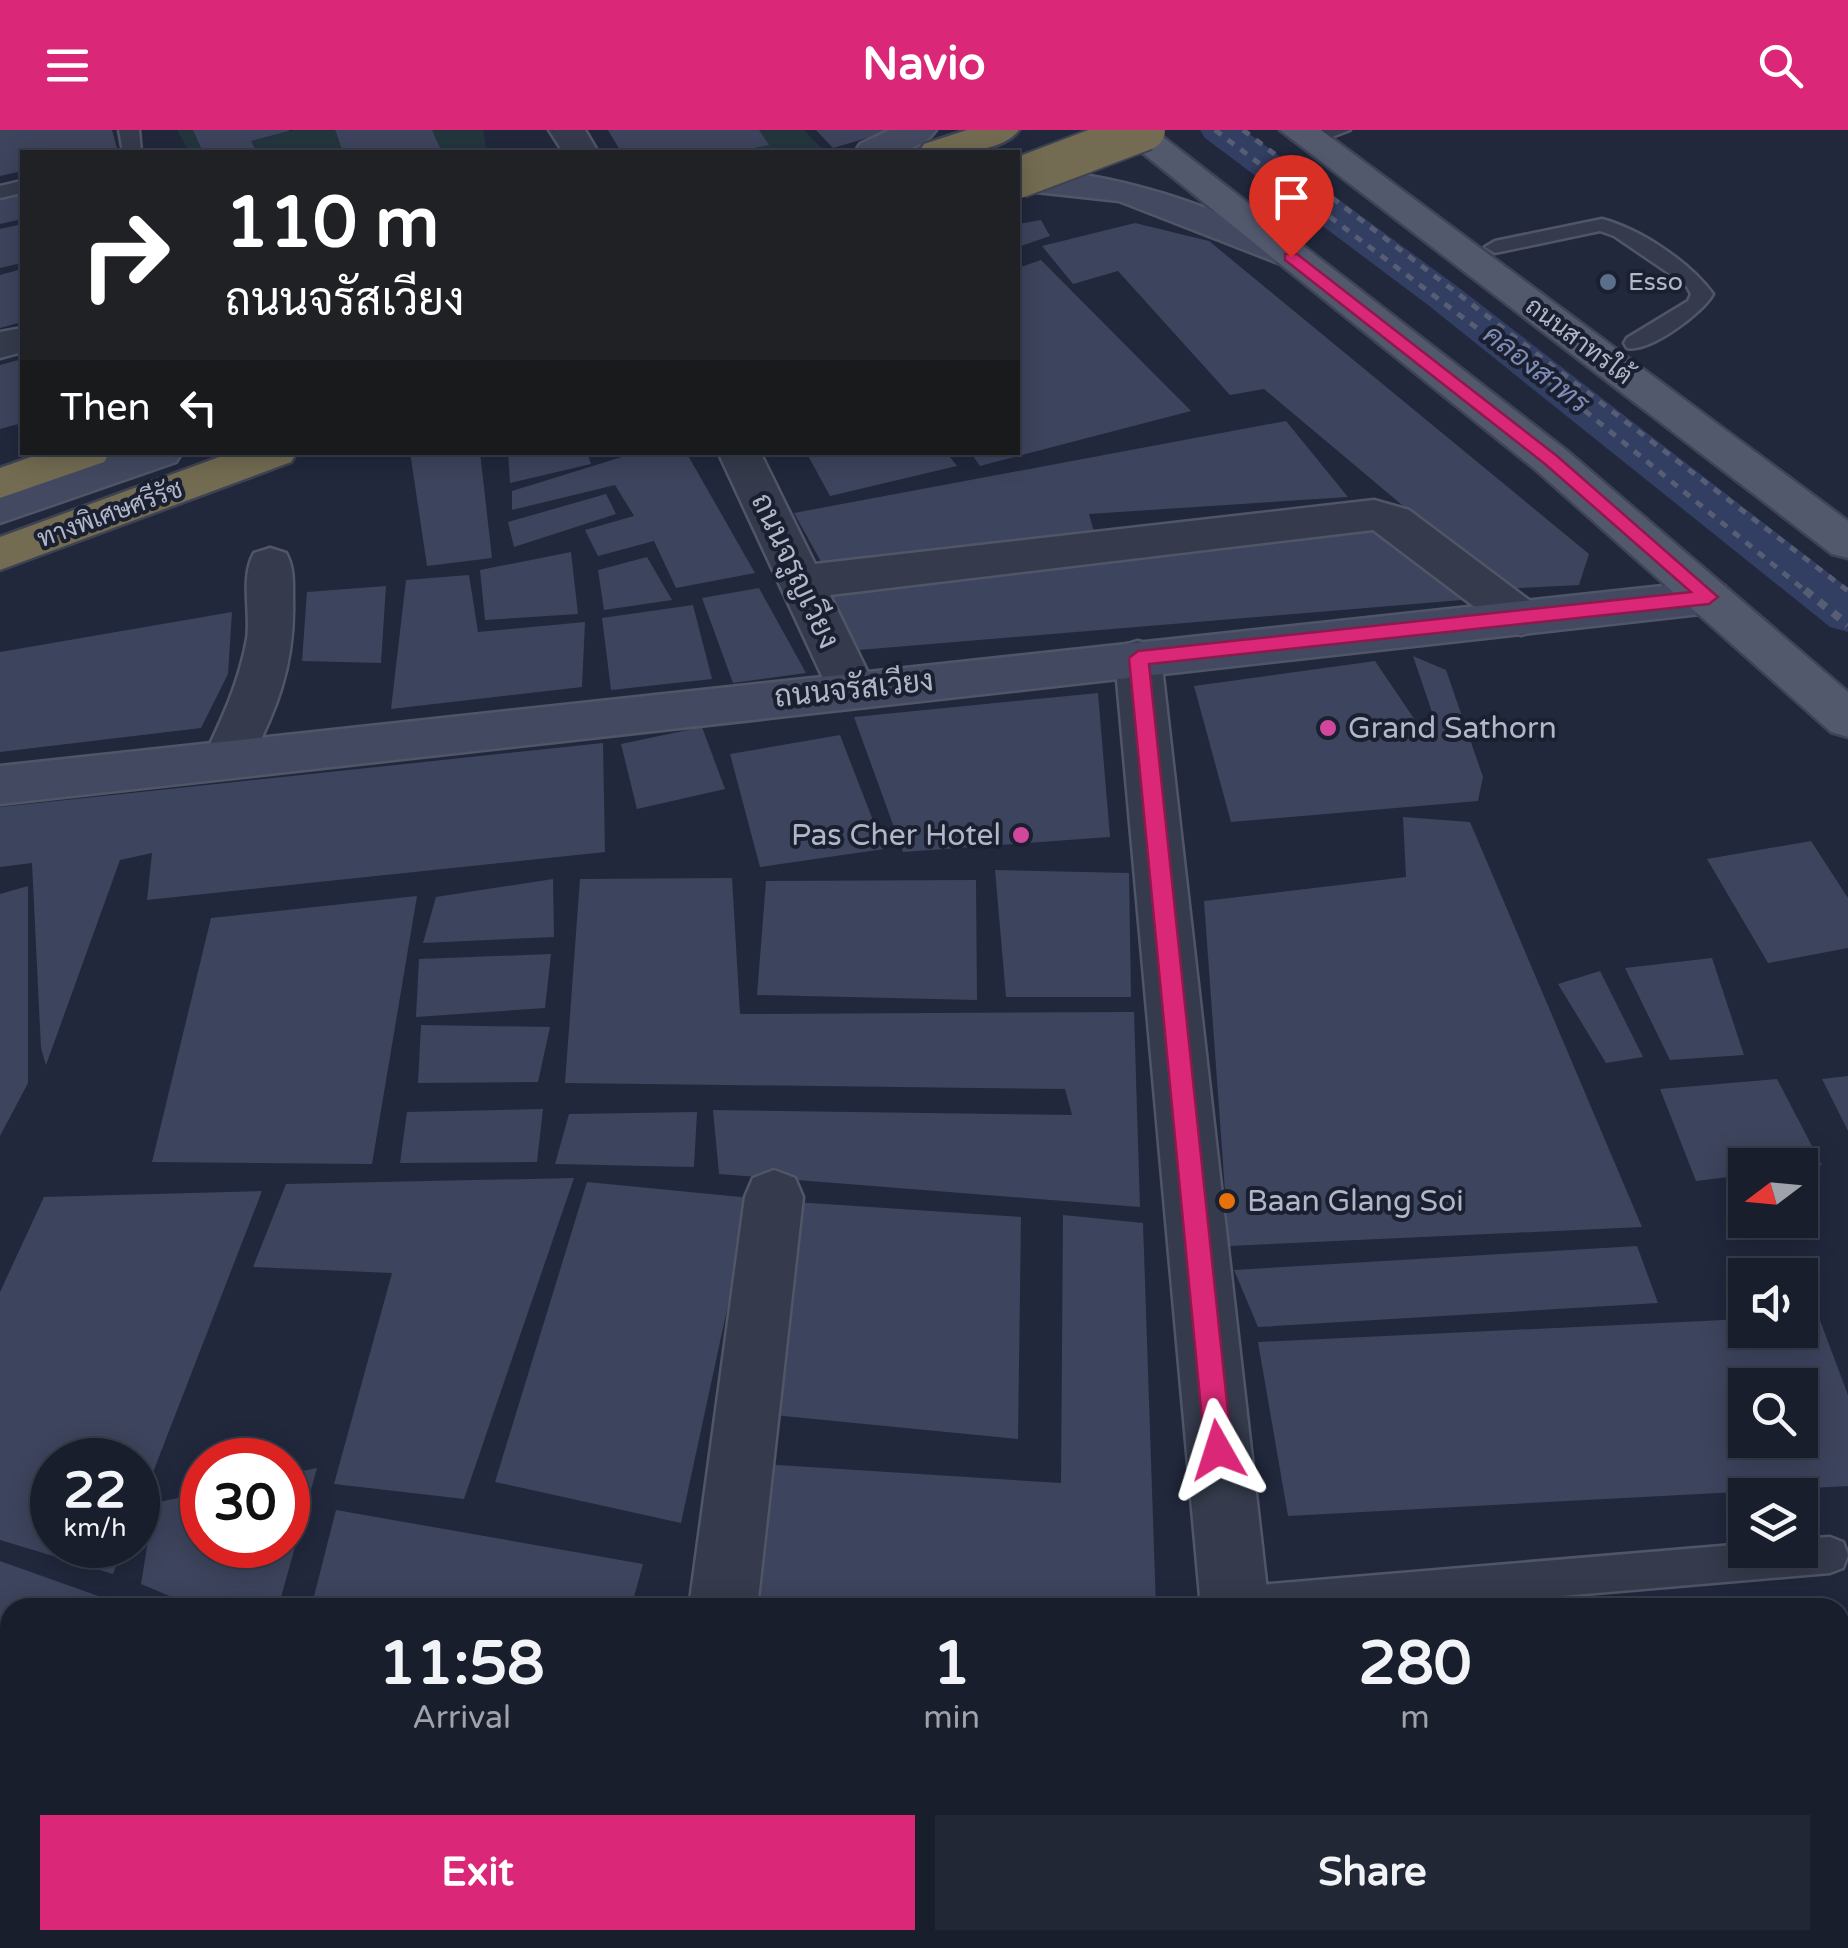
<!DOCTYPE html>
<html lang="en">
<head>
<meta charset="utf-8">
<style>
  :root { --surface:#191e2d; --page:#222735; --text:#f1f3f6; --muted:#9fa2aa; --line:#373c49; --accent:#db2777 }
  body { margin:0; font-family:"Varela Round",Sarabun,sans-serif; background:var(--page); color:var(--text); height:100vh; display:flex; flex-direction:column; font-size:38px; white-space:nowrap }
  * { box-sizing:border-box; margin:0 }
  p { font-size:32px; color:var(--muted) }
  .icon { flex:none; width:55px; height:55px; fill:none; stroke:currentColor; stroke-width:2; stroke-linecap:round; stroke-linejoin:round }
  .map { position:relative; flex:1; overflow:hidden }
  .side { position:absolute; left:0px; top:1468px; width:1850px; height:352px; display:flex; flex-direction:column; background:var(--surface); border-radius:30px 30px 0 0; box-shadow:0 5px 25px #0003,0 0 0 2px var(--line) }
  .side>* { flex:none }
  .guide { position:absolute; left:20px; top:20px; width:1000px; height:305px; border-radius:0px; box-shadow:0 5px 25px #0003,0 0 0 2px var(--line); background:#202124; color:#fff; overflow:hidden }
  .needle { width:65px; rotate:254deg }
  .tools { position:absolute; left:1728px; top:1018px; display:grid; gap:20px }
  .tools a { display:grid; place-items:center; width:90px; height:90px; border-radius:0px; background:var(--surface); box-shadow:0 5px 25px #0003,0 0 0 2px var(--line); font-size:50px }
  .speed { position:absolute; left:30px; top:1308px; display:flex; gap:20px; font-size:50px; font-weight:700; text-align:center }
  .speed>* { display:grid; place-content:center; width:130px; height:130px; border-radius:50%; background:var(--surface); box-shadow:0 5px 25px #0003,0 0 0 2px var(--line); line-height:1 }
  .speed small { font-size:25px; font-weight:400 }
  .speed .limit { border:15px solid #d22; background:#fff; color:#111 }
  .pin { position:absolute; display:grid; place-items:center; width:85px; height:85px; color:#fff; margin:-102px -42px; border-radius:50% 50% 50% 0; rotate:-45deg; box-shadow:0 0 10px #0007 }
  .pin .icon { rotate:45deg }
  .me { position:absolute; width:110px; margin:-55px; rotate:354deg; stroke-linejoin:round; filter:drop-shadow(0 0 8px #0008) }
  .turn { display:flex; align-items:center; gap:35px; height:210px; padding:0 40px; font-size:45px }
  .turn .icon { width:130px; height:130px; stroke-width:2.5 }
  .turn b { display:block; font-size:70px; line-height:85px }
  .then { display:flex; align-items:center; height:95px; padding:0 40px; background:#0003; gap:20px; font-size:38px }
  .eta { display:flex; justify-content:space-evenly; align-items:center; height:170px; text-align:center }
  .eta b { font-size:60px; font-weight:700; line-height:70px }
  .action { display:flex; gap:20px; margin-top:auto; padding:20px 40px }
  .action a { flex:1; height:115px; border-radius:0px; background:var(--accent); color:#fff; font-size:40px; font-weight:700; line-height:115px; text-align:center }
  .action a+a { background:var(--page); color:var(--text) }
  header { display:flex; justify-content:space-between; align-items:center; height:130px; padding:0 40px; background:var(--accent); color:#fff; font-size:45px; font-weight:700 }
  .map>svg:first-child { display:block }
</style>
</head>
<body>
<header><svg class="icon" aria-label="menu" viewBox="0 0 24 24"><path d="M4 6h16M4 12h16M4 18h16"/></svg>Navio<svg class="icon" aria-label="search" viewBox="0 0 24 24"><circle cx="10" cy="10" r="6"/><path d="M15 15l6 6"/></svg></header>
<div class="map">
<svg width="1848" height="1818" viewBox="0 0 1848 1818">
  <rect width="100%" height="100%" fill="#21283c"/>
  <!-- green -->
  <path fill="#23363d" d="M177,0h63l7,12 48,-12h40l8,22h-154z
    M432,0h51l4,22h-45z
    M618,0h186l21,22h-194z"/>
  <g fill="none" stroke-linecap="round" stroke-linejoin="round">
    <!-- canal -->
    <path fill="#323e62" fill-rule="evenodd" d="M1200,0h44l214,157 390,301v44l-18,-5 -402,-322 -223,-167z"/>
  </g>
  <!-- building -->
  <path fill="#3d445d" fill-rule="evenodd" d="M0,0h112l6,22h-96v19l-22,5z
    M193,0h96v1l-38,10 5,11h-53z
    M335,0h97l10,22h-99z
    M608,0h151l10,15 -34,7h-114z
    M816,0h75v1l-58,17z
    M22,65v24l-22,5v-25z
    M1041,90l9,16 -32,11v-23z
    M1135,93l74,18 380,313 -10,31 -77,4 -238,-200 -34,6 -112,-124 -45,13 -31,-38z
    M22,94v39l-22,5v-39z
    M1041,130l150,151 -211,55 -10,-14h48v-184z
    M22,139v53l-22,6v-53z
    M22,229v64l-22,6v-64z
    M1286,291l62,76 -259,17 7,25 -272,28 -30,-54z
    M410,322h70l12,106 -65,8z
    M508,322h79l4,12 -81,19z
    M638,322h48l69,121 -79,15 -22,-47 -56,15 -13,-26 49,-14 -19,-31 -103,25v-19z
    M806,322h140l11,14 -127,30z
    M606,364l10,20 -102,33 -6,-25z
    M1373,400l89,70 -603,50 -37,-60z
    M571,422l7,62 -93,6 -5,-50z
    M647,427l25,43 -68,10 -6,-40z
    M469,445l9,57 107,-10 -3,65 -191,22 15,-129z
    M386,456l-5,77 -79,-2 5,-69z
    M759,458l47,85 -73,10 -31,-85z
    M693,475l19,74 -101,11 -9,-72z
    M232,482l-4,62 -27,54 -201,24v-100z
    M1413,526l33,14 37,107 -5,24 -247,21 -37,-136 181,-25 42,62 18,-2z
    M1098,563l12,144 -207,15 -49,-135z
    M702,597l23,62 -88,20 -16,-65z
    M840,605l44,114 -124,18 -30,-113z
    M603,613l2,109 -458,48 5,-47 -32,7 -74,205 -5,-17 -9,-185 -32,4v-60z
    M1403,687l67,5 172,405 -413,19 -25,-345 202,-24z
    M1811,711l37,57v50l-80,15 -61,-104z
    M995,740l134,3 2,124h-125z
    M732,748l8,136 394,-2 6,195 -421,-33 -6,-64 359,5 -7,-26 -500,-6 15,-204z
    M553,749l1,58 -131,6 13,-46z
    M976,750l1,120 -220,-5 9,-114z
    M28,756v197l-28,53v-242z
    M417,766l-45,268 -220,-2 59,-244z
    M551,824l-6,54 -129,9 3,-58z
    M1712,828l32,97 -74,5 -45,-92z
    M1600,841l43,86 -37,6 -48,-79z
    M421,895l129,2 -12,55 -120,1z
    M1848,946v55l-26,-52z
    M1777,949l45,86h-77v10l-49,6 -36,-92z
    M543,979l-6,53 -137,1 7,-51z
    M697,982l-3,55 -139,-3 14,-50z
    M574,1048l-110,321 -130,-15 58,-211 -139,-6 33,-83z
    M587,1052l164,16 -70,325 -186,-41z
    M262,1061l-124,320v-51h-86v85h72l-11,29 -113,-34v-248l44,-95z
    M795,1072l226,15 -3,222 -255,-25z
    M1063,1085l80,8 13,385h-415l21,-144 299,19z
    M1637,1116l21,57 -400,24 -24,-57z
    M1818,1185l30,80v91l-560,30 -30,-174 487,-23v11h55v-14zM1745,1255h55v55h-55z
    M317,1338l-39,140h-80l-57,-24 13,-81 48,-10v52h86v-71z
    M336,1380l307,54 -12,44h-320z
    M0,1431l129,46 -119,1v312l-10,-2z
    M1797,1466l5,12h-123v-3z
    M1840,1576l8,20v222h-388l-2,-8h382z
    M302,1810h322l-1,8h-323z
    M706,1810h522v8h-523z
    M1311,1810h132l2,8h-133z"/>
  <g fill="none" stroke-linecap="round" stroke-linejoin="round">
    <!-- lane casing -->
    <g stroke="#505667" stroke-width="5">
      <path id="lane" d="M119,0h20l2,22h-18z
        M1320,0h30l-39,15 -10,-6z
        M22,51v12l-22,5v-12z
        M1602,89c38,10 88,43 111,75 -10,19 -64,59 -86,54l-3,-5 3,-5 61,-37 3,-7 -5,-9 -72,-49 -14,-5 -105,22 -10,-6 10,-6z
        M1830,1407l13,5 5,13 -5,13 -13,5 -407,35 -206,-3 5,-13 13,-5 510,-43v6h55v-11z"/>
    </g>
    <!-- street casing -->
    <g stroke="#505667" stroke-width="5">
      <path id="street" d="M549,0h36l13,22h-35z
        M22,198v24l-22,6v-26z
        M718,322h42l55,112 559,-64 35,10 128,96 7,12 -7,12 -16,5 -16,-5 -132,-100 -543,65 46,94 -7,12 -17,6 -17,-6 -7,-12z
        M270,418l16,5c8,14 7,29 7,46 2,67 -17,115 -49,173l-17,6 -17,-6 -7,-13c19,-40 36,-76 44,-120 4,-27 -7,-61 7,-86z
        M1138,511l17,5 6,12 108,950h-68l-86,-950 6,-12z
        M774,1040l21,8 8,19 -46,411h-68l56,-411 8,-19z
        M646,1810h74l-1,8h-74z
        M1228,1810h74l1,8h-74z"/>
    </g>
    <!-- secondary casing -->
    <g stroke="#505667" stroke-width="5">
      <path id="secondary" d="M890,0h46c-18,25 -54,24 -81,22l5,-8z
        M1018,38c104,4 193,39 286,81l6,8 -6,8 -13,3 -172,-67 -101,-11z
        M116,322h66l-6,10 -176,61v-31z
        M1709,451l16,5 7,11 -7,11 -16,5 -1709,191v-38z"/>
    </g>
    <!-- primary casing -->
    <g stroke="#3e4455" stroke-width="5">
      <path id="primary" d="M1114,0h40l412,320 282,242v45l-17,-5 -295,-262z
        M1280,0h41l527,391v37l-16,-4z"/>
    </g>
    <!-- highway casing -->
    <g stroke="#3e4354" stroke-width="5">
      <path id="highway" d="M967,0h52c-17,24 -73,24 -100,22l5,-8z
        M45,322h65l-6,10 -104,36v-30z
        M233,322h64l-6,10 -291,108v-33z"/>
    </g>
    <!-- lane -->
    <use href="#lane" fill="#353b4c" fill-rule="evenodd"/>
    <!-- street -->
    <use href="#street" fill="#353b4c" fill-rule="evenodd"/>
    <!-- secondary -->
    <use href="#secondary" fill="#434960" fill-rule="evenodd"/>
    <!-- primary -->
    <use href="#primary" fill="#53596d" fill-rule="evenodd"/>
    <!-- highway -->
    <use href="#highway" fill="#736c52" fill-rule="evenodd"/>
    <!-- rail-far1 -->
    <path stroke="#575e74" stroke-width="5" stroke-dasharray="8 8" stroke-linecap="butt" d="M1215,0l353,267 240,196
      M1243,0l605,461"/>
    <!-- rail -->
    <path stroke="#575e74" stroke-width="8" stroke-dasharray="9 9" stroke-linecap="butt" d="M1805,460l43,35"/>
    <!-- highway-bridge casing -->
    <g stroke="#3e4354" stroke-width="44" stroke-linecap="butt">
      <path id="highway-bridge" d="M1018,48l127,-48"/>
    </g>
    <!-- highway-bridge -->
    <use href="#highway-bridge" stroke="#736c52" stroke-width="40"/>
  </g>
  <!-- route -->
  <path fill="#db2777" stroke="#8e194d" stroke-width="2.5" d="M1285,124h12l260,202 161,141 -9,7 -560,60 83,786 -4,10 -10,3 -9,-3 -4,-10 -76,-792 9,-7 553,-59 -146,-128 -260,-204z"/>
  <!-- markers -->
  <circle fill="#5c6f8a" stroke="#1b2031" stroke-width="4" cx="1608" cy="152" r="10"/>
  <g fill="#d1479c" stroke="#1b2031" stroke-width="4">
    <circle cx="1328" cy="598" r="10"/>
    <circle cx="1021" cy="705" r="10"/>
  </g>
  <circle fill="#e8710a" stroke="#1b2031" stroke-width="4" cx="1227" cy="1071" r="10"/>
  <g text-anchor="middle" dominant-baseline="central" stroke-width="8" stroke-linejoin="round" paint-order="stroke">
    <!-- far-poi labels -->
    <g font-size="25" fill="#b1b6c8" stroke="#1b2031" text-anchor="start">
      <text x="1628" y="152">Esso</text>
    </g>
    <!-- far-street labels -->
    <g font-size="25" fill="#b1b6c8" stroke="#1b2031">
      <text transform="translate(1579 211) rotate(37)">ถนนสาทรใต้</text>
      <text transform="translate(110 384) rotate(-20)">ทางพิเศษศรีรัช</text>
    </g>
    <!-- far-water labels -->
    <g font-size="28" font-style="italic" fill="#7f8cb6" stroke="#1b2031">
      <text transform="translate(1536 239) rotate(38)">คลองสาทร</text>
    </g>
    <!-- street labels -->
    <g font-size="30" fill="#b1b6c8" stroke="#1b2031">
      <text transform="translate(795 441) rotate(65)">ถนนจรูญเวียง</text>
      <text transform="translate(854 559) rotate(-6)">ถนนจรัสเวียง</text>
    </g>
    <!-- poi labels -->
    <g font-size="30" fill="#b1b6c8" stroke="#1b2031" text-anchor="start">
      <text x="1348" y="598">Grand Sathorn</text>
      <text x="1001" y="705" text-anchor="end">Pas Cher Hotel</text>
      <text x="1247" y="1071">Baan Glang Soi</text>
    </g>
  </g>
</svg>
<div class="tools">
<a><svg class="needle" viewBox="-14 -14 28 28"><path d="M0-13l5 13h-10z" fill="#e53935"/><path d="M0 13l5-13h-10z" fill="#9fa2aa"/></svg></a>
<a><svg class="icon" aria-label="sound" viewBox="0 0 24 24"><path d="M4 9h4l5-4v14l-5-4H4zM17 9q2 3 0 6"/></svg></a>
<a><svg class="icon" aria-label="search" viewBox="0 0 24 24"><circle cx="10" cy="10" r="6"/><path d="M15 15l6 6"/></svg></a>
<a><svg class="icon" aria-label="layers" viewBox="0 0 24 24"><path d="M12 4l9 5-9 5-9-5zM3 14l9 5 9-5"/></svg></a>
</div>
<div class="speed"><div>22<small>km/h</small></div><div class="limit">30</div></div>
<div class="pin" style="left:1291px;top:127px;background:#d93025"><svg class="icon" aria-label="arrive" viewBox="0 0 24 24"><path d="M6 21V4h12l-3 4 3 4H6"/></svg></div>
<svg class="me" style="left:1218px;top:1320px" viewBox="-20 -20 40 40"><path d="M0-17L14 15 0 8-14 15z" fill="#db2777" stroke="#fff" stroke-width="4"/></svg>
<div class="guide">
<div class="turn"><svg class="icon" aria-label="right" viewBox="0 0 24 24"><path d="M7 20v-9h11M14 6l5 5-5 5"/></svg><div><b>110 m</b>ถนนจรัสเวียง</div></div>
<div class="then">Then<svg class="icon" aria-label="left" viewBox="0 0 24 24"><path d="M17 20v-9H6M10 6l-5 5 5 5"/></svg></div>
</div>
<section class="side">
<div class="eta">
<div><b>11:58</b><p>Arrival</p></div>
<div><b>1</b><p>min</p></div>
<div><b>280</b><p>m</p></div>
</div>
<div class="action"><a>Exit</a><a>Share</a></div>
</section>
</div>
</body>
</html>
